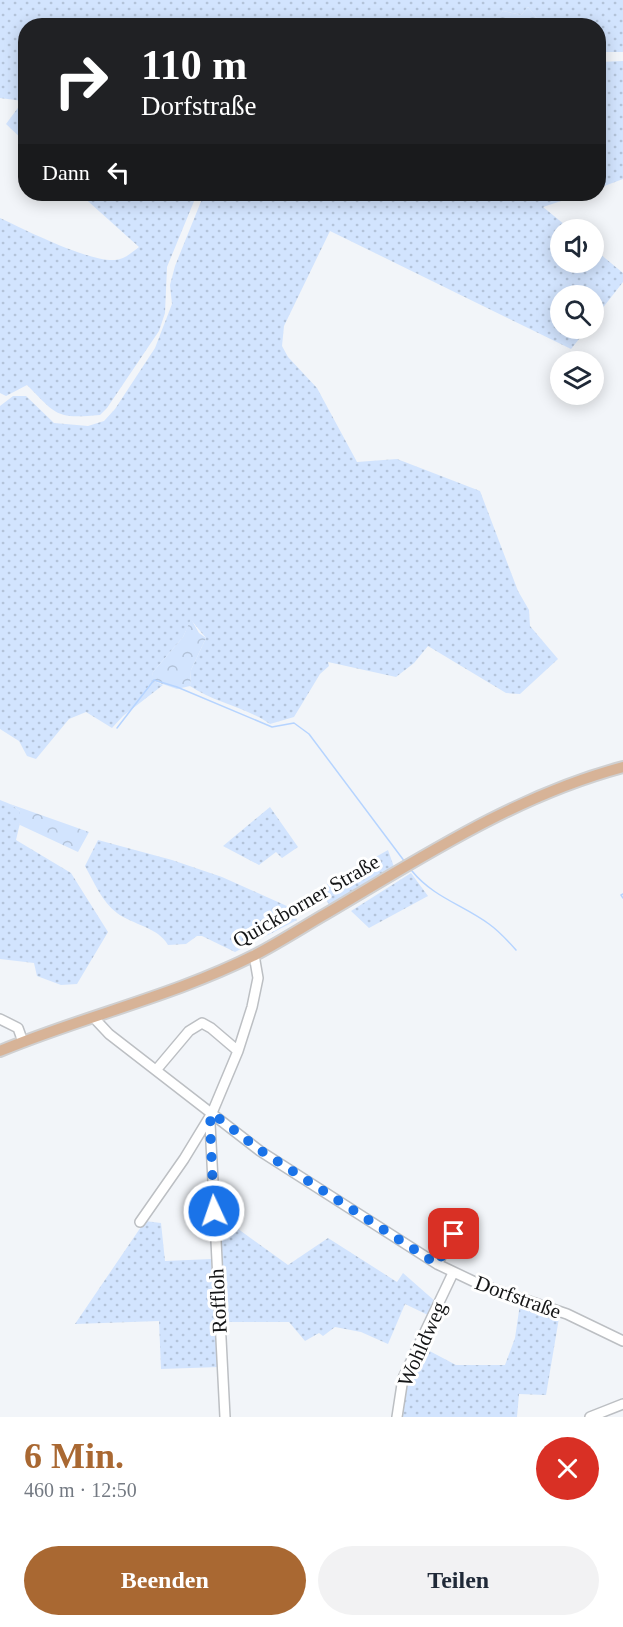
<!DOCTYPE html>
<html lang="de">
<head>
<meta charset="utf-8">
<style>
  :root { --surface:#fff; --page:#f2f2f3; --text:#1f2937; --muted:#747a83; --accent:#a96832 }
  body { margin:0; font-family:"Times New Roman",serif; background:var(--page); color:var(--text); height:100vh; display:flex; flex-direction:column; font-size:22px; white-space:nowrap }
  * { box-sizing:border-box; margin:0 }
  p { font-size:20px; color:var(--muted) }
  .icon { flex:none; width:33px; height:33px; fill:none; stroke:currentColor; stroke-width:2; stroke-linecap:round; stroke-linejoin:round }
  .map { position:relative; height:1417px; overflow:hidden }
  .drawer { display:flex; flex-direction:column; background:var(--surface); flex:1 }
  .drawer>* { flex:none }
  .guide { position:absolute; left:18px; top:18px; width:588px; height:183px; border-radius:24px; box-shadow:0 3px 15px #0003; background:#202124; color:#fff; overflow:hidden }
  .controls { position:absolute; left:550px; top:219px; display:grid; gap:12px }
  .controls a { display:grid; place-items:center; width:54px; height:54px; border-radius:50%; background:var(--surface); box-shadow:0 3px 15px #0003; font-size:30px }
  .pin { position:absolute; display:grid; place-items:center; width:51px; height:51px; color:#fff; margin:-26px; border-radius:12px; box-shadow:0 3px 9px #0006 }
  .me { position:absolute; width:66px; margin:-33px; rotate:357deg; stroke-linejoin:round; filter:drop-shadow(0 0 4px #0008) }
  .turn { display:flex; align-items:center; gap:21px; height:126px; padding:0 24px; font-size:27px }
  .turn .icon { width:78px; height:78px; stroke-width:2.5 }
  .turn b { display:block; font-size:42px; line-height:51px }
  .then { display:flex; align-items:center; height:57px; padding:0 24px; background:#0003; gap:12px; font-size:22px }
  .round { display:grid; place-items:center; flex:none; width:63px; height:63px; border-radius:32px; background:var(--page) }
  .summary { display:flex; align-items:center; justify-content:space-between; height:102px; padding:0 24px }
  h1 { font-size:36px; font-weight:800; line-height:45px; color:var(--accent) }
  .button { display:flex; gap:12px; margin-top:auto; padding:12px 24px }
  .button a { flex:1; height:69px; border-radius:36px; background:var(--accent); color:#fff; font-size:24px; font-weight:800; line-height:69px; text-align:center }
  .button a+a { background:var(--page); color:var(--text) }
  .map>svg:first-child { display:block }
</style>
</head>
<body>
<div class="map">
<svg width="623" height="1417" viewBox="0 0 623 1417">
  <defs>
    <pattern id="grass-dots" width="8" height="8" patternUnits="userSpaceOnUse" patternTransform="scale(1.5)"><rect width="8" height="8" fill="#d2e4fe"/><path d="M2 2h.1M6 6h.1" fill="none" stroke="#b3c3d9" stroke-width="1.8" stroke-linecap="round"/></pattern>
    <pattern id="forest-crowns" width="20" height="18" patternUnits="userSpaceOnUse" patternTransform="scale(1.5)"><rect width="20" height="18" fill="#d2e4fe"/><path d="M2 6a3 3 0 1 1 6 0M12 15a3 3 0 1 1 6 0" fill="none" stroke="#b3c3d9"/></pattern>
  </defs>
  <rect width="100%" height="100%" fill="#f2f5f9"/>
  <!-- grass -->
  <path fill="url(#grass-dots)" d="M0,0h623v52h-24l-1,-26 -56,-1 -14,-18 -7,8 -18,-4 -17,15h-460l-1,116 -19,-18 17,-23 -23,-3z
    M623,61v118l-24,9v-126z
    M80,194h117l-30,73 -2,46 -6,18 -52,77 -7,7c-45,4 -43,0 -73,-30l-21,11 -6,-3v-175c25,12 89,44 115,42 10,-1 16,-7 24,-13z
    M204,194h378l-39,13 27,22 -9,1v32h33v-13l29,24v9l-29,37v-23h-33v32l26,1 -16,20 -241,-118 -46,95 -2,20 6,11 29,31 40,74 40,-3 83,32 38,100 11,19 1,16 28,33 -38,35 -14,-1 -78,-47 -14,17 -18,14 -68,-15 1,4 -9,8 -26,43 -24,7c-24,-17 -55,-21 -80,-38l1,-16 15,-32 -15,-18 -8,17 -30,35 -1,8 11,5 -40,31 -11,12 -26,-16 -17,7 -33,40 -9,-3 -8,-15 -19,-12v-323l13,-10h13l28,27 34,3 16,-5 11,-12 40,-61 17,-44 -2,-19 5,-19z
    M0,800l10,4 10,7v12l-4,17 55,33 37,59 -31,52 -16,1 -24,-9 -3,-13 -34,-4z
    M270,807l28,40 -16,11 -6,-6 -17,13 -36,-19z
    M98,840l74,20 50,17 67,30 8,13 -62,32 -33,-16h-5l-11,8 -18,1c-10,-18 -35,-20 -51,-32 -15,-11 -23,-31 -32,-47z
    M388,850l6,17 -64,39 -11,-17z
    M411,873l17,23 -59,32 -18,-17z
    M145,1221l16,2 4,38 46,-2 8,108 -58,2 -2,-48 -84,3z
    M219,1225l15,1 54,39 40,-27 69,44 6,-9 33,29 -8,13 -23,-11 -17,40 -27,-12 -26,-5 -12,9 -4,-3 -14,8 -16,-19h-65z
    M520,1304l39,14 -13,77 -27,-1 -2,23h-116l3,-27 18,-43 34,18h49l10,-27z"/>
  <!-- forest -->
  <path fill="url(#forest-crowns)" d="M528,7l14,18h-56l17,-14 18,4z
    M191,619l8,14 7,5 -15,32 -1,16 -13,3 -26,-9 2,-8 30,-35z
    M10,804l79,28 -11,20 -58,-27v-14z"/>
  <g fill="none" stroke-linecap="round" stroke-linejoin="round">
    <!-- stream -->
    <path stroke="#b6d4ff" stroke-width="1.5" d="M117,728l37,-48 23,7 95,40 22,-4 15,11 96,128
      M412,871c21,26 51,34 77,53 10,7 19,17 27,26
      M623,894l-2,1 2,3"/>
    <!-- minor casing -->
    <g stroke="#bcbfc3" stroke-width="12">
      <path id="minor" d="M94,1018l15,16 151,117 177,113 42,20 88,30 56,27
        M0,1019l18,9 5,14
        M157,1069l32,-38 13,-8 9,5 27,23
        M212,1113l-2,10 15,294
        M140,1222l44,-63 28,-46 26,-62 14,-44 6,-29 -4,-23
        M437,1264l25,-45
        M397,1417l6,-39 50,-105
        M590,1417l33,-13"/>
    </g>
    <!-- major casing -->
    <g stroke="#d0d0d1" stroke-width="14">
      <path id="major" d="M0,1051c84,-35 174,-55 255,-96 23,-12 45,-26 67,-39 97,-57 192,-120 301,-149"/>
    </g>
    <!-- minor -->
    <use href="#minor" stroke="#fff" stroke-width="9"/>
    <!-- major -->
    <use href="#major" stroke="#d7b397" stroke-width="10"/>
  </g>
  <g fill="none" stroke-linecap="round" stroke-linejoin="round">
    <!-- route -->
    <path stroke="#1a73e8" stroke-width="10" stroke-dasharray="0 18" d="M214,1211l-4,-88 2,-10 48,37 177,114 17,-30"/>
  </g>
  <g text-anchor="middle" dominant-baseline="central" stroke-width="6" stroke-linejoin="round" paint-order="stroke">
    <!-- street labels -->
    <g font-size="21" fill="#151617" stroke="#fff">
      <text transform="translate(306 901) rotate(-30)">Quickborner Straße</text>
      <text transform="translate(518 1297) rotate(20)">Dorfstraße</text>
      <text transform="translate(218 1301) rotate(-93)">Roffloh</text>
      <text transform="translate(422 1344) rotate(-66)">Wohldweg</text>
    </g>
  </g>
</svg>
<div class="controls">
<a><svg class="icon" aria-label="sound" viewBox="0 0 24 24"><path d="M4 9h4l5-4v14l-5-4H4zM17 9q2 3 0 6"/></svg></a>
<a><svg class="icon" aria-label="search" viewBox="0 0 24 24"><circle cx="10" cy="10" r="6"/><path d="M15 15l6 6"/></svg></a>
<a><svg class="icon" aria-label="layers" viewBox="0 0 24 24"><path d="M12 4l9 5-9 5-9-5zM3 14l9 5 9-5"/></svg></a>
</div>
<div class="pin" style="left:454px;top:1234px;background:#d93025"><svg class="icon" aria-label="arrive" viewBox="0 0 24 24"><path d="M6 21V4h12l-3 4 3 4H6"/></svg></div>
<svg class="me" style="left:214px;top:1211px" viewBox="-20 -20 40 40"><circle r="17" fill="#1a73e8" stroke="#fff" stroke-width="3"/><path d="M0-11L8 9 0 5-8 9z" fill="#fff"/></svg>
<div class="guide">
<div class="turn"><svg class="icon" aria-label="right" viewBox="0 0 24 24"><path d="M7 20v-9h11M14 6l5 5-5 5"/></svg><div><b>110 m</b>Dorfstraße</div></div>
<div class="then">Dann<svg class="icon" aria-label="left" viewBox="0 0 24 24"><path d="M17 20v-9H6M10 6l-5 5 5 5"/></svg></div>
</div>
</div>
<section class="drawer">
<div class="summary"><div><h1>6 Min.</h1><p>460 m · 12:50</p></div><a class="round" style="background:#d93025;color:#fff"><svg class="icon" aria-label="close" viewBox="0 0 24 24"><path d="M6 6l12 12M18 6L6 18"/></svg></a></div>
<div class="button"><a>Beenden</a><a>Teilen</a></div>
</section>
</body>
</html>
